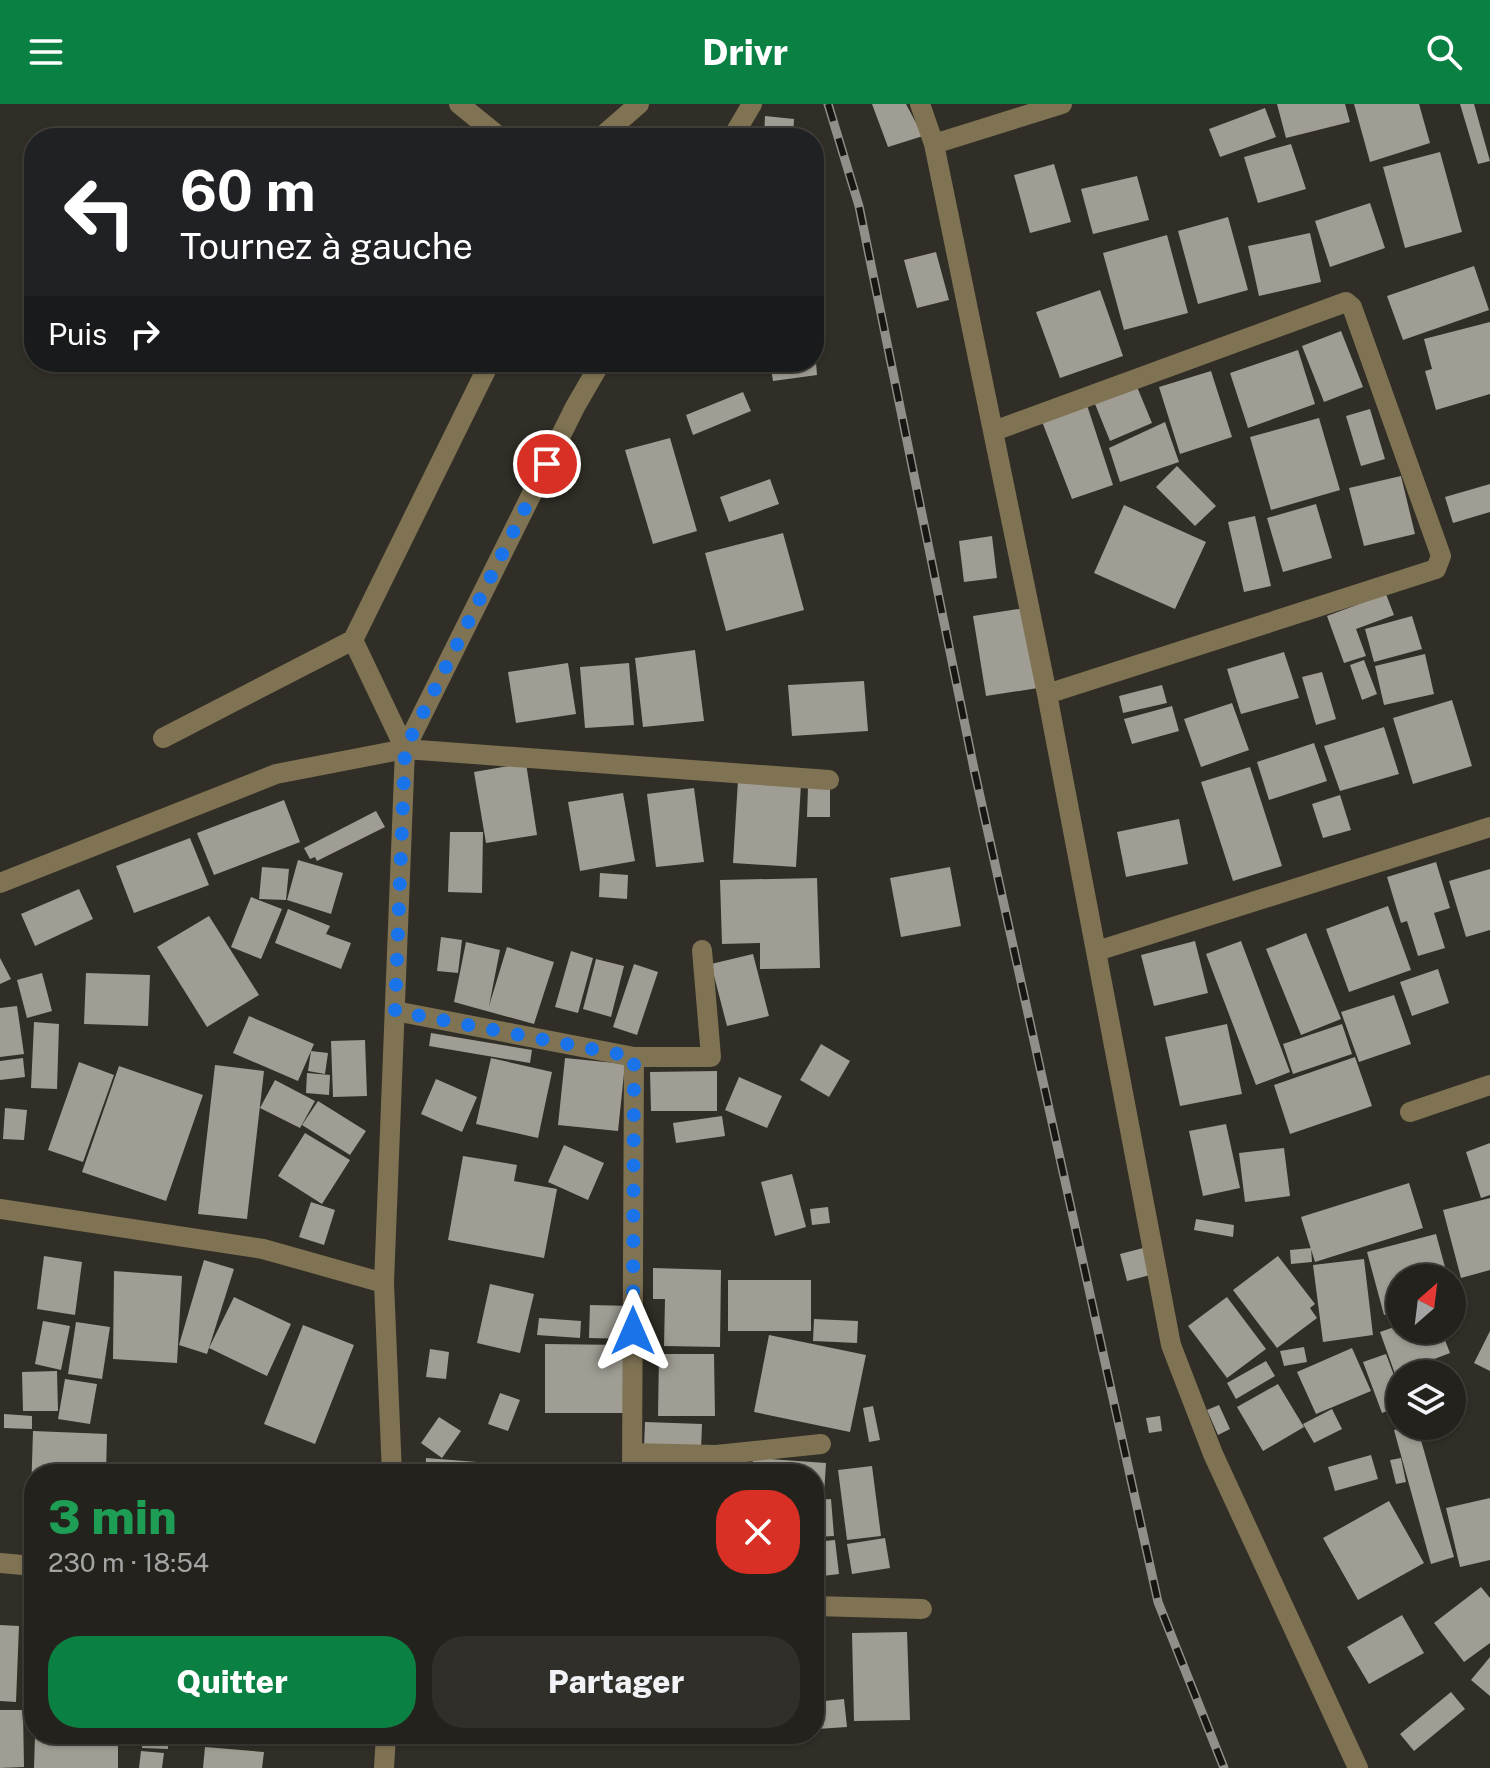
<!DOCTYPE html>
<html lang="fr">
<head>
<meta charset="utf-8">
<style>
  :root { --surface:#24221c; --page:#302f29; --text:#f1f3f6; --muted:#a3a4a3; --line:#413f3b; --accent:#0b8043 }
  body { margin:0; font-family:"Public Sans",sans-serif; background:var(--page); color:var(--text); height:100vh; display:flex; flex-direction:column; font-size:30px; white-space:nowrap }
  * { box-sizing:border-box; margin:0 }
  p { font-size:26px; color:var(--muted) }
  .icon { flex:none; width:44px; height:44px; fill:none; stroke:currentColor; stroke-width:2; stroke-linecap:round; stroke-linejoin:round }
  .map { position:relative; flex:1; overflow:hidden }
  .sheet { position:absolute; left:24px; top:1360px; width:800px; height:280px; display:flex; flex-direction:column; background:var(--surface); border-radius:32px; box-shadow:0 2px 6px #0004,0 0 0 2px var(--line) }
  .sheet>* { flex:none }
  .top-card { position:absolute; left:24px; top:24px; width:800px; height:244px; border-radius:32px; box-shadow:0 2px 6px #0004,0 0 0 2px var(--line); background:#202124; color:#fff; overflow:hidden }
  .needle { width:52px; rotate:28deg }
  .tools { position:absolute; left:1386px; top:1160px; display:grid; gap:16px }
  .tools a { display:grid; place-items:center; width:80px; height:80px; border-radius:50%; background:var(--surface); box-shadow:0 2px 6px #0004,0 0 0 2px var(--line); font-size:40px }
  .pin { position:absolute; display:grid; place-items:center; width:68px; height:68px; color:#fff; margin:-34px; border:4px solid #fff; border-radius:50%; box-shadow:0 2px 8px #0007 }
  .me { position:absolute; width:88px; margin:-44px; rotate:0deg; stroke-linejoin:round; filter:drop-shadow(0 0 6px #0008) }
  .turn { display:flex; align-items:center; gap:28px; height:168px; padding:0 24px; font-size:36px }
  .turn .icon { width:104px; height:104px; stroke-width:2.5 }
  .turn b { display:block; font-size:56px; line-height:68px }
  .then { display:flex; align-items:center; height:76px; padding:0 24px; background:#0003; gap:16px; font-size:30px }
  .round { display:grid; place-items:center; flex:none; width:84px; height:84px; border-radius:32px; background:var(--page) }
  .headline { display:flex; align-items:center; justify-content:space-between; height:136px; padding:0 24px }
  h1 { font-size:48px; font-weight:800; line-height:60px; color:#1e9e55 }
  .cta { display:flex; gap:16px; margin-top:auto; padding:16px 24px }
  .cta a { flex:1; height:92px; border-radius:32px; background:var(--accent); color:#fff; font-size:32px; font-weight:800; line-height:92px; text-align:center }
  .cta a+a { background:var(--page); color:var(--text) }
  header { display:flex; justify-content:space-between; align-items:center; height:104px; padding:0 24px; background:var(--accent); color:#fff; font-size:36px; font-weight:800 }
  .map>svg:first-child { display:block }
</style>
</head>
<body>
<header><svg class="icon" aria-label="menu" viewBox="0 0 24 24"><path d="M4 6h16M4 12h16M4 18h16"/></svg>Drivr<svg class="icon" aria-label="search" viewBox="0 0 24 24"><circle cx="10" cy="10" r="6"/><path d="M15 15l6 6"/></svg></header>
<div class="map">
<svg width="1490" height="1664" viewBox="0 0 1490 1664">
  <rect width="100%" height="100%" fill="#302e26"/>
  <!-- building -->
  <path fill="#a09d94" d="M872,0h34l17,32 -35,11z
    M1277,0h68l5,18 -64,16z
    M1354,0h65l11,39 -60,19z
    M1460,0h14l16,57 -12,3z
    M1265,4l11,29 -56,20 -11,-28z
    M765,12l29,3 -1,19h-29z
    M1291,40l15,45 -48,14 -14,-46z
    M1440,48l22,80 -57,16 -22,-81z
    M1054,60l17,58 -41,11 -16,-58z
    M1137,72l12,44 -56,14 -12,-45z
    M1370,99l15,45 -55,19 -15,-46z
    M1228,113l20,73 -50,14 -20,-73z
    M1310,129l11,49 -62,14 -11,-50z
    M1167,131l21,78 -64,17 -21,-77z
    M936,148l13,48 -32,8 -13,-48z
    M1474,162l15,44 -86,30 -16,-44z
    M1100,186l23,66 -63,22 -24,-66z
    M1490,218v72l-54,16 -11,-39 7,-2 -8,-30z
    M1341,227l22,56 -39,15 -22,-56z
    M1298,246l17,54 -67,24 -18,-55z
    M770,258h46l1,13 -44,6z
    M1211,267l21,66 -52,17 -21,-67z
    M1135,278l17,41 -42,18 -17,-42z
    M743,288l8,19 -58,24 -7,-20z
    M1086,298l27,83 -41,14 -31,-80z
    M1370,305l15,50 -24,7 -15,-50z
    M1319,314l21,72 -69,20 -21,-73z
    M1165,318l14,40 -59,20 -11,-34z
    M670,334l27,93 -44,13 -28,-94z
    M1177,362l39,40 -21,20 -39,-39z
    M1401,372l14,58 -51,12 -15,-58z
    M770,375l9,25 -50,18 -9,-25z
    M1490,380v28l-37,11 -8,-26z
    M1316,400l16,54 -49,14 -16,-54z
    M1124,401l82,37 -31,67 -81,-36z
    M1255,412l16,70 -27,6 -16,-70z
    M783,429l21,77 -78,21 -21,-78z
    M992,432l5,42 -33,4 -5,-41z
    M1386,490l8,21 -38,14 10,27 -22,7 -17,-47z
    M1025,504l13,80 -52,8 -13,-80z
    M1412,512l10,33 -48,13 -9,-33z
    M695,546l9,71 -61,6 -8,-69z
    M1284,548l15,46 -58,16 -14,-45z
    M1425,550l9,40 -50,11 -9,-39z
    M1364,556l13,34 -15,6 -12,-35z
    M568,559l8,51 -60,9 -8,-51z
    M629,559l5,62 -49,3 -5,-61z
    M1322,568l14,47 -20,6 -14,-48z
    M864,577l4,50 -76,5 -4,-51z
    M1162,581l5,18 -44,10 -4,-17z
    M1452,596l20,66 -59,18 -20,-66z
    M1232,599l17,47 -48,17 -17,-48z
    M1172,602l7,25 -47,13 -8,-25z
    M1384,623l15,47 -59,17 -16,-45z
    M1314,639l13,38 -58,19 -12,-38z
    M526,659l11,72 -51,8 -12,-71z
    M1250,663l32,99 -49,15 -32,-99z
    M738,676l63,4 -5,83 -63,-4z
    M808,683l22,1v29h-23z
    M694,684l10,74 -48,5 -9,-73z
    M623,689l12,68 -55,10 -12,-69z
    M1340,691l11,35 -28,8 -11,-34z
    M284,696l16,42 -86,33 -17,-42z
    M376,707l9,16 -68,34 -2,-4 -5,2 -6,-11z
    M1179,715l9,45 -62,13 -9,-45z
    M450,728h33l-1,61 -34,-1z
    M190,734l19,47 -75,28 -18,-47z
    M298,756l45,13 -12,41 -44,-14z
    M1436,758l14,46 -16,5 11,35 -27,8 -11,-35 -6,2 -14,-46z
    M262,763l27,2 -3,31 -27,-1z
    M950,763l11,59 -60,11 -11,-59z
    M1490,765v61l-24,7 -17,-56z
    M600,769l28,2 -1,24 -28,-2z
    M817,774l3,90 -60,1v-26l-38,1 -2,-64z
    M79,785l14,30 -58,27 -14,-32z
    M251,793l31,12 -21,50 -30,-12z
    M1388,802l23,64 -62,22 -23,-63z
    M288,805l42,17 -4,8 25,9 -10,26 -66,-26z
    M209,812l50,79 -52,32 -50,-80z
    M1306,829l35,86 -40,16 -35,-86z
    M441,833l21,3 -4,33 -21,-2z
    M1195,837l13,52 -54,13 -13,-51z
    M1241,837l49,131 -34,13 -50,-131z
    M466,838l34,8 -11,56 18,-59 47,15 -20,62 -80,-22z
    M571,847l22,7 -15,55 -23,-6z
    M753,850l16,62 -42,10 -16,-62z
    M0,854l11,21 -11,5z
    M596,855l28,7 -13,51 -28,-8z
    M634,860l24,8 -21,63 -24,-8z
    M1438,865l11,34 -37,13 -12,-34z
    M42,869l10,38 -25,7 -10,-38z
    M86,869l64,2 -2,51 -64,-2z
    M1394,891l17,49 -52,18 -18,-50z
    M17,902l7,48 -24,3v-49z
    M249,912l65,28 -16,37 -65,-28z
    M34,918l25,2 -2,65 -26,-1z
    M1227,920l15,70 -62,12 -15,-69z
    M1342,920l10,30 -59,20 -10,-30z
    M431,929l101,17 -2,13 -101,-17z
    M365,936l2,56 -34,1 -2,-56z
    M821,940l29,17 -21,36 -29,-17z
    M311,947l17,2 -3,21 -17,-3z
    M1355,953l17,49 -82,28 -16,-49z
    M23,954l2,19 -25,3v-19z
    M491,954l61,14 -14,66 -62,-14z
    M565,954l60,6 -7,67 -60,-6z
    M79,958l35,13 -31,87 -35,-12z
    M215,961l49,6 -17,148 -49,-5z
    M119,962l84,29 -37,106 -84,-29z
    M717,967v40h-66l-1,-39z
    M307,969l23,2 -1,20 -23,-2z
    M739,973l43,19 -15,32 -42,-18z
    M436,975l41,18 -15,35 -41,-18z
    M275,976l40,21 -15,27 -40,-20z
    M318,997l48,30 -16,24 -48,-30z
    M5,1004l22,2 -3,30 -21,-1z
    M722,1012l3,20 -49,7 -3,-20z
    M1226,1020l14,64 -37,8 -14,-65z
    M305,1029l45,27 -28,44 -44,-28z
    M1490,1039v52l-9,3 -15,-46z
    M564,1041l40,18 -16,37 -40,-18z
    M1284,1044l6,48 -45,6 -6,-49z
    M463,1052l54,9 -3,16 43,8 -13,69 -96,-18z
    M792,1070l14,53 -31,9 -14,-54z
    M1409,1079l14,45 -108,34 -14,-45z
    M1490,1094v72l-29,8 -18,-68z
    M311,1098l24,8 -11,35 -25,-8z
    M828,1103l2,16 -18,2 -2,-16z
    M1196,1115l38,6 -1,12 -39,-7z
    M1436,1130l12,44h-48v33l-16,4 -17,-63z
    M1147,1143l7,27 -27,7 -7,-27z
    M1311,1144l1,14 -21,2 -1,-14z
    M44,1152l38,6 -7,53 -38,-6z
    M1278,1152l37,48 -5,4 7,10 -40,30 -44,-58z
    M1364,1155l9,76 -50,7 -10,-77z
    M204,1156l30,9 -27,85 -28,-9z
    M653,1164l68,2 -1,77 -56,-1 1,-47h-12z
    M114,1167l68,5 -5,87 -64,-4z
    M728,1176h83v51h-83z
    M490,1180l44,10 -14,59 -43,-10z
    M234,1193l57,27 -24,52 -58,-28z
    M1227,1193l39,52 -39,29 -39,-52z
    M590,1201l43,1v33l-44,-1z
    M539,1214l42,3 -1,17 -43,-3z
    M814,1215l44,2 -1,22 -44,-2z
    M43,1217l27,5 -9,44 -26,-6z
    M76,1218l34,5 -8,52 -34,-5z
    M303,1221l51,20 -39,99 -51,-20z
    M1400,1221v5h41l9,23 -55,21 -15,-42z
    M1490,1227v40l-16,-8z
    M769,1231l97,20 -16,77 -96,-20z
    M545,1240l80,1v68h-80z
    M1304,1243l3,15 -23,4 -4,-15z
    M1352,1244l19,43 -55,23 -19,-42z
    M430,1245l19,3 -3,27 -20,-2z
    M659,1250h55l1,62h-57z
    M1386,1250l9,24 5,-2v30l-18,7 -19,-51z
    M1266,1257l9,15 -39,23 -9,-16z
    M57,1267l1,40h-35l-1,-39z
    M65,1275l32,5 -7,40 -32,-5z
    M1278,1280l26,43 -41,24 -26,-44z
    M500,1289l20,7 -12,31 -20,-7z
    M1219,1301l11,24 -12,6 -11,-25z
    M873,1302l7,34 -11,2 -6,-34z
    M1332,1305l10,20 -28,14 -11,-19z
    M4,1310l28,2v13l-28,-1z
    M1160,1312l2,15 -13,2 -3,-15z
    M439,1313l22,14 -19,27 -21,-15z
    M645,1318l57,2 -1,26 -57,-2z
    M1409,1322h8l37,131 -23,7 -37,-134z
    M33,1327l74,3 -1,40h-72v21h-3z
    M1371,1351l7,24 -43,12 -7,-24z
    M426,1354l64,5 -1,11h-64z
    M753,1354l73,5 -2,32h-10v-21h-62z
    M1401,1354l5,24 -10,2 -6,-24z
    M648,1356l76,1v13h-76z
    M610,1361l1,9h-40l-1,-6z
    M872,1362l9,70 -34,4 -9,-70z
    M1490,1394v62l-30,7 -14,-59z
    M831,1395l3,37 -20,1v-37z
    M1389,1397l35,62 -66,37 -35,-62z
    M885,1434l5,30 -38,6 -5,-30z
    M835,1436l4,34 -25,3v-35z
    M1481,1483l9,11v45l-26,19 -30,-39z
    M32,1501h2v62l-5,-1z
    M1402,1511l22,38 -55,31 -22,-37z
    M0,1521l19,1 -3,76 -16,-1z
    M907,1528l3,88 -56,1 -2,-88z
    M1490,1553v39l-19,-16z
    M1451,1588l14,17 -51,42 -14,-17z
    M844,1595l3,28 -30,2 -3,-27z
    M0,1606h23l1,57 -24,1z
    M143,1630h43l-1,6 -17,-1v10l-26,-1z
    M35,1631l83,1v32h-84z
    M205,1643l59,5 -2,16h-59z
    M141,1647l23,2 -2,15h-23z"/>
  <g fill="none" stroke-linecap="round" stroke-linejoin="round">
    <!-- minor -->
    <path stroke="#7f7353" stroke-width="20" d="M459,0l42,34
      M920,0l14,40 113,550 124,651 42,109 145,314
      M600,34l39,-34
      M732,34l20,-34
      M934,40l128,-40
      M994,327l352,-129 6,5 89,249 -5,13 -389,125
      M353,536l52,109 -21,534 8,191
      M163,634l190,-98 137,-278
      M405,645l424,31
      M0,779l276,-109 129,-25 170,-342 26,-45
      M1097,847l393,-124
      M395,907l239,46h77l-9,-107
      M1410,1008l80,-27
      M0,1105l263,40 121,34
      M633,1349l83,2 105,-11
      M632,1370l2,-417
      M0,1459l34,3
      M814,1502l108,3
      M384,1664l2,-34"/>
    <!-- rail casing -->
    <g stroke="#908f89" stroke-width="9">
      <path id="rail" d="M828,0l31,102 115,563 184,833 66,166"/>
    </g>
    <!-- rail -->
    <use href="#rail" stroke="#171613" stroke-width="6" stroke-dasharray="18" stroke-linecap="butt"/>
  </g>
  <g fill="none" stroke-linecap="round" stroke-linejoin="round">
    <!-- route -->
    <path stroke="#1a73e8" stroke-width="14" stroke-dasharray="0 25.2" d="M547,360l-142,285 -10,262 239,46 -1,274"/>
  </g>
</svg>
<div class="tools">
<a><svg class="needle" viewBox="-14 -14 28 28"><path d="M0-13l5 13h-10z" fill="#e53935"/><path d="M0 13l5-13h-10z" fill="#a3a4a3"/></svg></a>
<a><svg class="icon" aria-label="layers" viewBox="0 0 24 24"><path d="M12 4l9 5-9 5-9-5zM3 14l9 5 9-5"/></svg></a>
</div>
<div class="pin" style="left:547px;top:360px;background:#d93025"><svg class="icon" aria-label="arrive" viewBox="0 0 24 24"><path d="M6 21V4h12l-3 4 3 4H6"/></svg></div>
<svg class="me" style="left:633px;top:1227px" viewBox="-20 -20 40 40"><path d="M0-17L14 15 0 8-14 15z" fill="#1a73e8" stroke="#fff" stroke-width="4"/></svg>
<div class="top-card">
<div class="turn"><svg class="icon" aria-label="left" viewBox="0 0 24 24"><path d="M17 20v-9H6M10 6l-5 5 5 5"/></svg><div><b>60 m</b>Tournez à gauche</div></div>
<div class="then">Puis<svg class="icon" aria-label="right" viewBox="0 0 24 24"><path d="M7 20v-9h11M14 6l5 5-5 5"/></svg></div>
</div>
<section class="sheet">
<div class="headline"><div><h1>3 min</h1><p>230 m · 18:54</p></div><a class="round" style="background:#d93025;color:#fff"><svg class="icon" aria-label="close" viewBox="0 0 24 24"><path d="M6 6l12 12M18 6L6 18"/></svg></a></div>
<div class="cta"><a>Quitter</a><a>Partager</a></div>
</section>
</div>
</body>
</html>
